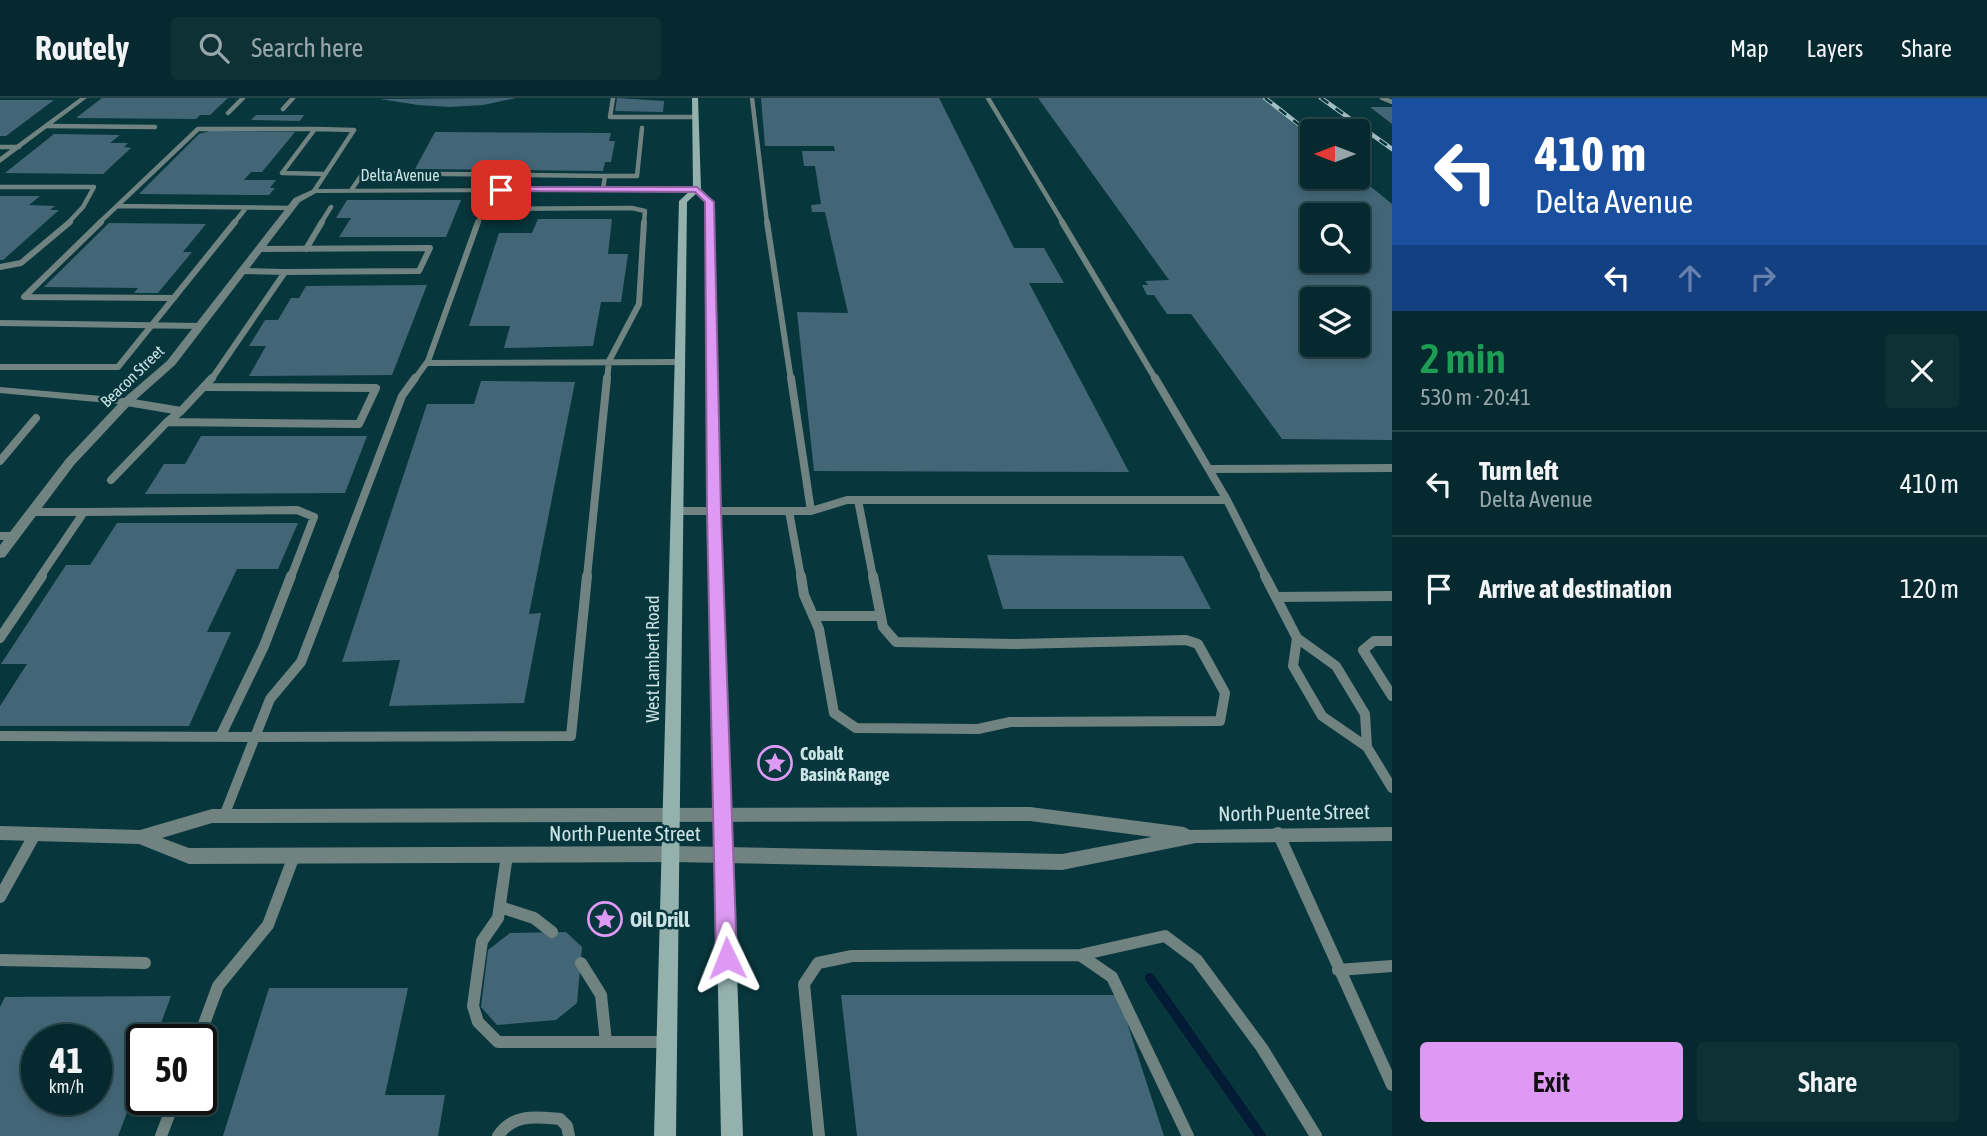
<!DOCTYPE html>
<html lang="en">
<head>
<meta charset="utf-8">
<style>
  :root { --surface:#05292e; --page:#0e3136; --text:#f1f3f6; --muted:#97a6aa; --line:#26454a; --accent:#dd99f3 }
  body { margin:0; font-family:"Asap Condensed",sans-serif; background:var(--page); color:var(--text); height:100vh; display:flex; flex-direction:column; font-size:26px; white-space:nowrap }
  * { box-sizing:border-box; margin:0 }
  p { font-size:23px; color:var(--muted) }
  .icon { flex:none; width:38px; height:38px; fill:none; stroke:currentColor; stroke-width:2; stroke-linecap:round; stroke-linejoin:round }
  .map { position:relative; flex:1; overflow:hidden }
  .sheet { display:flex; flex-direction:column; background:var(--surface); width:595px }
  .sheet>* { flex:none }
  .hud { background:#1a4fa0; color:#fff; overflow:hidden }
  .needle { width:46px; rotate:270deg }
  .tools { position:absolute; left:1300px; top:21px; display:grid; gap:14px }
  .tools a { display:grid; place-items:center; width:70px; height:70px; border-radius:7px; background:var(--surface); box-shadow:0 4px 10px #0003,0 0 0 2px var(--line); font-size:35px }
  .speed { position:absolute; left:21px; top:926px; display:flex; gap:14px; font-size:35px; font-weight:700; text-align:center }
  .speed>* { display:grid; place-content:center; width:91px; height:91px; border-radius:50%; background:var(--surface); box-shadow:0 4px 10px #0003,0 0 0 2px var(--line); line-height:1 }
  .speed small { font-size:18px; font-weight:400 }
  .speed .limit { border:4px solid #111; border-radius:10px; background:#fff; color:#111 }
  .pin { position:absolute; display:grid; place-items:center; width:60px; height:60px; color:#fff; margin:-30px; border-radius:14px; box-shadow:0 4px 10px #0006 }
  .me { position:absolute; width:77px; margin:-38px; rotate:358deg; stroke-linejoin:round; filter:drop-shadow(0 0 5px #0008) }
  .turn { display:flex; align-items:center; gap:24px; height:147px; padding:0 28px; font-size:32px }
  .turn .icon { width:91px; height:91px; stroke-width:2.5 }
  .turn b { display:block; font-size:49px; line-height:60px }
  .lanes { display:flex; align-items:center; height:66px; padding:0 28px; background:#0003; justify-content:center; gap:35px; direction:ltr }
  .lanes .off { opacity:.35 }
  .round { display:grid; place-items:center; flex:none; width:74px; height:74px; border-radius:7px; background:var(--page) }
  .summary { display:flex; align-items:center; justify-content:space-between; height:119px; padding:0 28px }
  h1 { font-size:42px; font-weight:600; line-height:52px; color:#1e9e55 }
  .button { display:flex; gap:14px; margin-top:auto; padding:14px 28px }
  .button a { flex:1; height:80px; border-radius:7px; background:var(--accent); color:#111; font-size:28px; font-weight:600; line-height:80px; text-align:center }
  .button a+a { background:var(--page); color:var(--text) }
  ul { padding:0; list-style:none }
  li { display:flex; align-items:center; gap:21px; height:105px; padding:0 28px; border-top:2px solid var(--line) }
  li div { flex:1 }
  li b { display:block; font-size:26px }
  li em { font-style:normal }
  header { display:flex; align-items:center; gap:42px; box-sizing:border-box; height:98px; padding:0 35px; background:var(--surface); border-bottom:2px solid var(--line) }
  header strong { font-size:33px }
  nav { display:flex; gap:38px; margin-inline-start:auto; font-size:24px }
  .search { width:490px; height:63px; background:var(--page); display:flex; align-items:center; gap:18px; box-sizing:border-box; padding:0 24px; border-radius:7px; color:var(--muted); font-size:26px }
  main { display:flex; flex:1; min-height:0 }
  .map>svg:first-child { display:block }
</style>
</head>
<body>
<header>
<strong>Routely</strong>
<div class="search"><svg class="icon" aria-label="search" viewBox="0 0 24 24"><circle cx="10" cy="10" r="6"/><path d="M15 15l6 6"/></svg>Search here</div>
<nav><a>Map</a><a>Layers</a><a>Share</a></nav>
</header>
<main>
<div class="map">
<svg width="1392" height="1038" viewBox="0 0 1392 1038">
  <rect width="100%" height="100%" fill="#07373d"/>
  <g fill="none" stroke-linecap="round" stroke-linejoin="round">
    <!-- stream -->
    <path stroke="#031b34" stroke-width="10" d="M1150,880l111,158"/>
  </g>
  <!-- building -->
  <path fill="#436677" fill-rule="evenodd" d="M102,0h126l-18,17h-10l-4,4 -120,-1z
    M516,0l-33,7 -33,2 -32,-2 -38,-6z
    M617,0l47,3 -1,11 -48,-1z
    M761,0h178l75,150h30l20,35h-35l100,189 -315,-1 -17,-159 51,1 -23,-101h-13l-1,-7 10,-1 -6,-38h-11l-2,-15h33l-1,-5h-69z
    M1038,0h224l50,41v38h47l33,27v236l-110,-1 -91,-125h-24l-13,-19h-7l-5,-10h6l-3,-4 24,-1zM1312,117h46v46h-46zM1312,201h46v46h-46z
    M0,2h54l-48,36h-6z
    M1370,9h22v17z
    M256,17h48l-4,6 -49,-1z
    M210,33l85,1 -33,40h-11l-7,8h32l-6,8h5l-6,7 -130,-1 60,-60z
    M435,34l176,1 -2,8h6l-4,21h-6l-2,9 -188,-2z
    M54,36l66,1 -10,8h18l-4,4 7,1 -28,26 -98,-1z
    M0,98h40l-11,9 26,1 -5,4h9l-56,50h-3z
    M347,102h114l-15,37h-107l12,-19h-15z
    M538,121h74l-4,35h20l-7,48h-20l-8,44 -89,2 6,-22h-41l30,-93h33z
    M109,125l97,1 -23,28h9l-34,41h-24l4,-5 -94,-1z
    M427,187l-35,90 -143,1 17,-30h-17l16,-26h13l13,-22h8l7,-12z
    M481,283l94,1 -46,232 12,-1 -17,90 -135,3 11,-46 -58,2 85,-258h47z
    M201,338h166l-22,57 -200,1 19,-30h21z
    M117,425h181l-20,46h-41l-30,63h24l-42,94h-189v-20l27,-42h-26l65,-99h24z
    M987,457l196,1 28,53h-208z
    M566,834l16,15 -5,56 -21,17 -59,5 -16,-18 7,-57 22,-17z
    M269,890h139l-23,107h60l-7,41h-215z
    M841,897h277l46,141h-307z
    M171,898l-16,44h-13v34l-24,62h-118v-129l5,-10zM37,942h59v59h-59z"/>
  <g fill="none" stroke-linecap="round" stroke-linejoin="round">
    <!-- service-far4 -->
    <path stroke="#708380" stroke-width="4.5" d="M613,0l-3,19h86
      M752,0l15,125
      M988,0l75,125
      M1382,0l10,4
      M283,11l10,-11
      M228,15l15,-15
      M47,28l108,1
      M0,49h19
      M0,89h94l-11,20 -15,16
      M352,91l11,-16 242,3
      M603,91l2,-13h32l5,-48
      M314,93l40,-61 -39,-1 -33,44 43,1
      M291,110l-174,-2 81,-77h117
      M496,111l5,-20
      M99,125l18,-17
      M234,125l12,-15
      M321,125l10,-16
      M478,125l5,-14 149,-1 13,3 -1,12"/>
    <!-- service-far3 -->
    <path stroke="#708380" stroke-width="6" d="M101,124l-77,75 150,1
      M767,124l24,158
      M1062,124l94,158
      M260,151l170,-1 -11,23 -134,1
      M306,151l16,-27
      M0,169l21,-4 49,-41
      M0,225l200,3
      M427,265l252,-1
      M0,269h118l117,-145
      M211,282l74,-108 -43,-1
      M414,282l14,-19 50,-139
      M607,282l2,-19 30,-57 5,-82"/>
    <!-- service-far2 -->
    <path stroke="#708380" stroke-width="8" d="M791,280l20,133 36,-11h380
      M1155,280l72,122 39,77
      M127,304l54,9 31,-33
      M181,313l-14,11 192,2 17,-36 -170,-1
      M0,363l36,-43
      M1209,371l183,-1
      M111,382l56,-58
      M858,402l15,77
      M675,413h136
      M789,413l12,66
      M32,414h52l-44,65
      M84,414l213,-2 17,7 -23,60
      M0,438h14
      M333,479l69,-181 13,-18
      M587,479l20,-199"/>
    <!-- service-far1 -->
    <path stroke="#708380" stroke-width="10" d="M801,478l3,19 15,34 15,84 22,15 122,1 32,-7 210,-1 5,-28 -27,-49 -12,-4 -171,4 -119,-2 -13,-15 -10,-51
      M1265,478l32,62 -4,28 29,50 45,31 25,41
      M1276,499l116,-1
      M813,518h68
      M0,540l42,-62
      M1297,540l39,28 29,48 2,33
      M1392,543h-18l-11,9 29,46
      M0,638l255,1
      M220,639l44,-91 27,-70
      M255,639l15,-38 31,-37 33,-86
      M255,639l316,-1 16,-160
      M224,718l31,-79"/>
    <!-- service -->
    <path stroke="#708380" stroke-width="12" d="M1278,735l114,252
      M507,757l-9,63 -16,23 -9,65 5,16 20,20h168
      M0,799l35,-63
      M500,809l34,11 18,14
      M1080,857l85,-19 32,24 65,88 54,88
      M0,862l145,3
      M581,865l20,32 5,47
      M1338,872l54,-4
      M198,942l20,-54 50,-61 26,-69
      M161,1038l14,-37
      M498,1038c15,-23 38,-19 62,-17l7,7 2,10
      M819,1038l-15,-152 14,-21 34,-7 228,-1 32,22 76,159"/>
    <!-- minor -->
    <path fill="#708380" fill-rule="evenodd" d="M80,0h7l-87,65v-6z
      M697,89l4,2 -1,2 -384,2 -16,9 -125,163 -44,39 -57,61 -69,92 -5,1v-13l66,-86 52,-55 -118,-11v-6l124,11 43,-37 127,-163 20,-9z"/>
    <!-- tertiary -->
    <path fill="#708380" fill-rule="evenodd" d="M1030,709l154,20 6,3 202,-3v14l-196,2 -134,27 -389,-8 -484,2 -50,-20 -139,-4v-14l140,4 72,-21zM1030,723l122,16 -90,17 -389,-8 -484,2 -27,-10 50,-15z"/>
    <!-- secondary -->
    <path fill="#94b1ad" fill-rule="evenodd" d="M692,0h6l3,91 12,13 7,309 23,625h-22l-13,-625 -3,-309 -8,-9 -10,9 -11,934h-22l25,-935 14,-13z"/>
    <!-- rail casing -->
    <g stroke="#a2bec2" stroke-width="4.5">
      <path id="rail" d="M1265,0l47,37
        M1321,0l71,51"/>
    </g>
    <!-- rail -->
    <use href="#rail" stroke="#07373d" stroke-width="2.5" stroke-dasharray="9" stroke-linecap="butt"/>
  </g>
  <!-- route -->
  <path fill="#dd99f3" stroke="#90639e" stroke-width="2" d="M501,89h196l17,15 7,309 16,447 -3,7 -7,3 -8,-3 -3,-7 -9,-447 -2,-309 -10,-10 -197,-1 -1,-1z"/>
  <!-- icons -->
  <defs>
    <g id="sight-ring" transform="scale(1.75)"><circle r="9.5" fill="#07373d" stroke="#dd99f3" stroke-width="1.5"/><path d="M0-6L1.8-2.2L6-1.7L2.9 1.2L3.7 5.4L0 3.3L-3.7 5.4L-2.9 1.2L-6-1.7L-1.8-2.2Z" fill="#dd99f3"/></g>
  </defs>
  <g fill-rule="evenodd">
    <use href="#sight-ring" x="775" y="665"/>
    <use href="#sight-ring" x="605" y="821"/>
  </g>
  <g text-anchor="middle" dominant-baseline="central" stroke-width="5" stroke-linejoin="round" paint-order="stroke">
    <!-- far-street labels -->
    <g font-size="16" fill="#cce3e6" stroke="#07373d">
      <text x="400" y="77">Delta Avenue</text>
      <text transform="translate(132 278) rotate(-44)">Beacon Street</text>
    </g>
    <!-- street labels -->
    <g font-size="18" fill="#cce3e6" stroke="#07373d">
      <text transform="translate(652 561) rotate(-90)">West Lambert Road</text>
    </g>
    <!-- poi labels -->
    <g font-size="18" font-weight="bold" fill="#cce3e6" stroke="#07373d" text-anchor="start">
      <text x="800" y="655">Cobalt<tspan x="800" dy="21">Basin&amp; Range</tspan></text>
    </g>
    <!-- near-street labels -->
    <g font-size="21" fill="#cce3e6" stroke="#07373d">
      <text transform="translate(1294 714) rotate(-1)">North Puente Street</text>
      <text x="625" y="735">North Puente Street</text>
    </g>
    <!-- near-poi labels -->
    <g font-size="21" font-weight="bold" fill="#cce3e6" stroke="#07373d" text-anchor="start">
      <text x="630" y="821">Oil Drill</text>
    </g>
  </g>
</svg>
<div class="tools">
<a><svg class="needle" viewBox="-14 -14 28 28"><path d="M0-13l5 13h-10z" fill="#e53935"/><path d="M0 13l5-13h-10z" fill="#97a6aa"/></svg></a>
<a><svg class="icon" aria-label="search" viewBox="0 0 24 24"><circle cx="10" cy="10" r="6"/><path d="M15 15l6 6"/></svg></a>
<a><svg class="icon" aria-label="layers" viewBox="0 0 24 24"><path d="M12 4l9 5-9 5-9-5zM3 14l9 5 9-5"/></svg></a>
</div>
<div class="speed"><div>41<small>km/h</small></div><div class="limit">50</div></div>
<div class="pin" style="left:501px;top:92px;background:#d93025"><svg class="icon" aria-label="arrive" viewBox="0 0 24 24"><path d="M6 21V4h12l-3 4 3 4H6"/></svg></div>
<svg class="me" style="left:727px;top:860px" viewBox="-20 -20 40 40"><path d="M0-17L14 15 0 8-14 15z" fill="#dd99f3" stroke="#fff" stroke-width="4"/></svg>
</div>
<section class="sheet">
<div class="hud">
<div class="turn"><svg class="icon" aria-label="left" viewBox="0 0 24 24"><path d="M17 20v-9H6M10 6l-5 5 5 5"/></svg><div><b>410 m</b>Delta Avenue</div></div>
<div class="lanes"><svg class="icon" aria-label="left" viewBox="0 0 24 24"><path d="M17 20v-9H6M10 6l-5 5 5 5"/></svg><svg class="icon off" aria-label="ahead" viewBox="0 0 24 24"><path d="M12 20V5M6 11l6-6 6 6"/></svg><svg class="icon off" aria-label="right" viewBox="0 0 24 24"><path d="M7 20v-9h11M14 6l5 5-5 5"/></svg></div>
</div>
<div class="summary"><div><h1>2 min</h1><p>530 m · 20:41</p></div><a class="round"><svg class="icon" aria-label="close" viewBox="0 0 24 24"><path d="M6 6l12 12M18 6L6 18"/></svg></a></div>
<ul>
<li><svg class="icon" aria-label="left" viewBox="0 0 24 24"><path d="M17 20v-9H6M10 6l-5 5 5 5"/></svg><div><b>Turn left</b><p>Delta Avenue</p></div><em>410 m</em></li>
<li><svg class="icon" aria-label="arrive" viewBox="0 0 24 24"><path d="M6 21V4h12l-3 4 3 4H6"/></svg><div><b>Arrive at destination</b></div><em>120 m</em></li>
</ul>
<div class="button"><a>Exit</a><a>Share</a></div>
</section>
</main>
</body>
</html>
